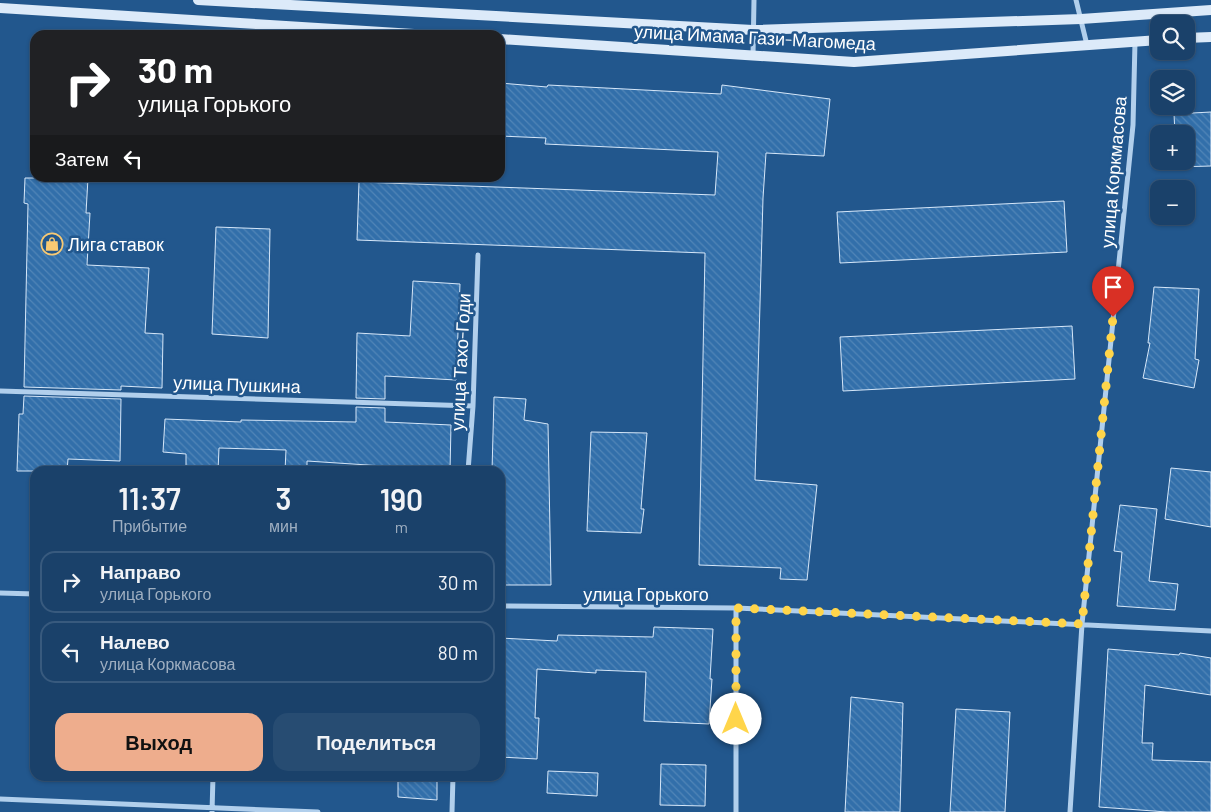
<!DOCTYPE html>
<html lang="ru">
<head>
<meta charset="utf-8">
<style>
  :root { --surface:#1a416a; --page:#274c72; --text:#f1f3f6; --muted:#9fafc1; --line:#385a7e; --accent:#eead8d }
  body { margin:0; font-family:Barlow,sans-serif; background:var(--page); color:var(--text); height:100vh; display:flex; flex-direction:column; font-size:19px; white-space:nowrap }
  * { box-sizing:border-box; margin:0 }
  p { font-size:16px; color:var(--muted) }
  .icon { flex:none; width:28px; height:28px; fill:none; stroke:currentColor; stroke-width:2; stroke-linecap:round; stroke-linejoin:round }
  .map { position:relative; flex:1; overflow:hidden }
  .side { position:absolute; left:30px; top:466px; width:475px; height:315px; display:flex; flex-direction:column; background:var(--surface); border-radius:15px; box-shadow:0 1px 4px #0004,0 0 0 1px var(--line) }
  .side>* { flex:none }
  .banner { position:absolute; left:30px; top:30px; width:475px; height:152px; border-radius:15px; box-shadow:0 1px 4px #0004,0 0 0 1px var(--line); background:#202124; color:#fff; overflow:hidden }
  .buttons { position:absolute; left:1150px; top:15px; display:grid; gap:10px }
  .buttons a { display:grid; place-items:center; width:45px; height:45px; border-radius:10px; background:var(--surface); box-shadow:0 1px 4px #0004,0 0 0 1px var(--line); font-size:25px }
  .pin { position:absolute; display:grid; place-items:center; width:42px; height:42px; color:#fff; margin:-51px -21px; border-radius:50% 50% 50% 0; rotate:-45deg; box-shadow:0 0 5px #0007 }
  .pin .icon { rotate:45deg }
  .me { position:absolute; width:55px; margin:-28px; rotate:0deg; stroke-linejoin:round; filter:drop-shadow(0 0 4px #0008) }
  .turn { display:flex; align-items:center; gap:18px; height:105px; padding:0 25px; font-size:22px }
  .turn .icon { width:65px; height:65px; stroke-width:2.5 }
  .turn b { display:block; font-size:35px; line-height:42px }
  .then { display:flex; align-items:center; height:48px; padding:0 25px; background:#0003; gap:10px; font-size:19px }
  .eta { display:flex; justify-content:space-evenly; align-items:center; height:85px; text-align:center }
  .eta b { font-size:30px; font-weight:600; line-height:35px }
  .button { display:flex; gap:10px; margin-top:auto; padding:10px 25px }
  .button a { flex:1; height:58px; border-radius:15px; background:var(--accent); color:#111; font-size:20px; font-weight:600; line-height:58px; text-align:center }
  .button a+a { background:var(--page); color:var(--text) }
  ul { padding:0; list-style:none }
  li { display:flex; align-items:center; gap:15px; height:62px; margin:0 10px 8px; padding:0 15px; border:2px solid var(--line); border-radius:15px }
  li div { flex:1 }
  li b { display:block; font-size:19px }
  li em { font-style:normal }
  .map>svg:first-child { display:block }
</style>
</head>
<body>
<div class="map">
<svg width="1211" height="812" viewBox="0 0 1211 812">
  <defs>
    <pattern id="building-back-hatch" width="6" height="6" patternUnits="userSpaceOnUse" patternTransform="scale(1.25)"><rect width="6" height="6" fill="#326faa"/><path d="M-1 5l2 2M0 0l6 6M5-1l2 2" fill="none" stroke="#5185b7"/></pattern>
  </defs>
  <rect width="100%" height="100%" fill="#22578d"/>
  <!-- building -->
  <path fill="url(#building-back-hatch)" stroke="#d6e7f9" d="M500,83l47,4 1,-2 173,9 1,-9 108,14 -6,57 -58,-3 -3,45 -8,282 62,5 -10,95 -27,-1 1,-11 -82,-3 6,-312 -348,-13 2,-58 356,13 3,-43 -173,-8 1,-6 -46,-2z
    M1211,112v54l-35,1v-6h10v-27h-11l-1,-20z
    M25,178h63l-2,35h4l-3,52 62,3 -4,65 18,1 -1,54 -41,-2v4l-97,-3 4,-183 -4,-1z
    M1064,201l3,51 -227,11 -3,-51z
    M216,227l54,2 -2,109 -56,-4z
    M413,281l47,3 -4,96 -71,-4v23l-29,-1 1,-65 53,3z
    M1154,287l45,2 -4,70 4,1 -5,28 -51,-10 7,-35h-2z
    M1072,326l3,53 -232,12 -3,-54z
    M24,396l97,3 -1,62 -52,-2 -1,12h-50l2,-57h4z
    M494,397l32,2 -2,21 24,4 3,161h-51v-114h-8z
    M356,407l29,1v14l66,3 -1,46 -52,-2v-2l-91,-6v10h-22l1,-21 -67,-2 -1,23h-32v-17l-23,-2 2,-33 76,3v-2l115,2z
    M591,432l56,1 -6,76h3l-3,24 -54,-2z
    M1171,468l40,4v55l-46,-8z
    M1120,505l37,4 -8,72 29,3 -3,26 -58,-4 5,-54 -8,-1z
    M654,627l59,2 -3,50h2l-3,45 -65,-3 2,-49 -50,-2v3l-59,-4 -2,49h4l-2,41 -37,-2v-119l57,3 1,-6 95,2z
    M1108,649l71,6 1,-2 31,5v37l-66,-10 -3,58h11l-1,17 59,2v50h-44l-68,-5z
    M851,697l52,6 -3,109h-55z
    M956,709l54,3 -5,100h-55z
    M661,764l45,1 -1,41 -45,-1z
    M548,771l50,2 -1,23 -50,-3z
    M398,776h39v24l-39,-3z"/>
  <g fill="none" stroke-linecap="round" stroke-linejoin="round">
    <!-- street -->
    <path stroke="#b1cfec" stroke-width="5" d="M1076,0l11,45
      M753,55l1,-55
      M0,391l473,15
      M468,471l5,-65 5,-151
      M0,593l35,1
      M500,606l236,2 475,23
      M0,799l318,13
      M212,812l1,-36
      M452,812l1,-36
      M736,812v-204
      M1070,812l12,-188 51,-499 2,-83"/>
    <!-- secondary -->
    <path stroke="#dceaf9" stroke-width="10" d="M198,0l555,30 328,-11 130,-9
      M0,8l430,27
      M1186,38l25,-1
      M500,39l354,23 305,-22"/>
  </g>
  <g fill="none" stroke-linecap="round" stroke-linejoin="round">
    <!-- route -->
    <path stroke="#ffd54a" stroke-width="9" stroke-dasharray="0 16.2" d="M736,719v-111l346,16 31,-307"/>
  </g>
  <!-- icons -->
  <defs>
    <g id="shop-ring" transform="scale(1.125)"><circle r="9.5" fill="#22578d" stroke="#f8c973" stroke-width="1.5"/><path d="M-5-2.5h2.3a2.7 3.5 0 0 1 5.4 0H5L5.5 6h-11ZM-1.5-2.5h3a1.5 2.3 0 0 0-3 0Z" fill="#f8c973"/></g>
  </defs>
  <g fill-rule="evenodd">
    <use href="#shop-ring" x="52" y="244"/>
  </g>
  <g text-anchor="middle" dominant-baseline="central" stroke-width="5" stroke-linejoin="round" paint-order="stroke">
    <!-- street labels -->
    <g font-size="18" fill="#fff" stroke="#22578d">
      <text transform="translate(755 37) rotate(3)">улица Имама Гази-Магомеда</text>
      <text transform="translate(1113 172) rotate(-85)">улица Коркмасова</text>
      <text transform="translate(460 362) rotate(-87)">улица Тахо-Годи</text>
      <text transform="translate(237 384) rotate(2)">улица Пушкина</text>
      <text x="646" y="594">улица Горького</text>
    </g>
    <!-- poi labels -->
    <g font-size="18" fill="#fff" stroke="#22578d" text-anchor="start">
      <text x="68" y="244">Лига ставок</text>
    </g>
  </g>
</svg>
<div class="buttons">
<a><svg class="icon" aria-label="search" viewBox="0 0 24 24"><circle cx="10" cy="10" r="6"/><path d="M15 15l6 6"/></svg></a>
<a><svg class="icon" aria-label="layers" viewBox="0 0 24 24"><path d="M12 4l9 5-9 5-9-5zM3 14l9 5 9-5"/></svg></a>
<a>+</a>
<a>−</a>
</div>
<div class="pin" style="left:1113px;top:317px;background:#d93025"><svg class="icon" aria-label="arrive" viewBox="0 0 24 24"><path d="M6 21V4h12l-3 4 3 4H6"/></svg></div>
<svg class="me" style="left:736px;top:719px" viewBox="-20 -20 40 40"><circle r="19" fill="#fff"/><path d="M0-13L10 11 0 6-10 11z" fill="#ffd54a"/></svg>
<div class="banner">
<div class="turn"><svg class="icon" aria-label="right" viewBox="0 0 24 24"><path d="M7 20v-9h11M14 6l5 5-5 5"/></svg><div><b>30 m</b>улица Горького</div></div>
<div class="then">Затем<svg class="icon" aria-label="left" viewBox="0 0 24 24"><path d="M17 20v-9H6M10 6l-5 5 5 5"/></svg></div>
</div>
<section class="side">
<div class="eta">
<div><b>11:37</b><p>Прибытие</p></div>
<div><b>3</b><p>мин</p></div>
<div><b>190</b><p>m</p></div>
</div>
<ul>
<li><svg class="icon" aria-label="right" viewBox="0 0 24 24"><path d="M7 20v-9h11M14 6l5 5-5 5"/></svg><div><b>Направо</b><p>улица Горького</p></div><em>30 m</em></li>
<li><svg class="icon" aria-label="left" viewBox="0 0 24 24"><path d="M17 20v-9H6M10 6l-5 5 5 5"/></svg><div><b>Налево</b><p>улица Коркмасова</p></div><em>80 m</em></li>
</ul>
<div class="button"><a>Выход</a><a>Поделиться</a></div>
</section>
</div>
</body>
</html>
